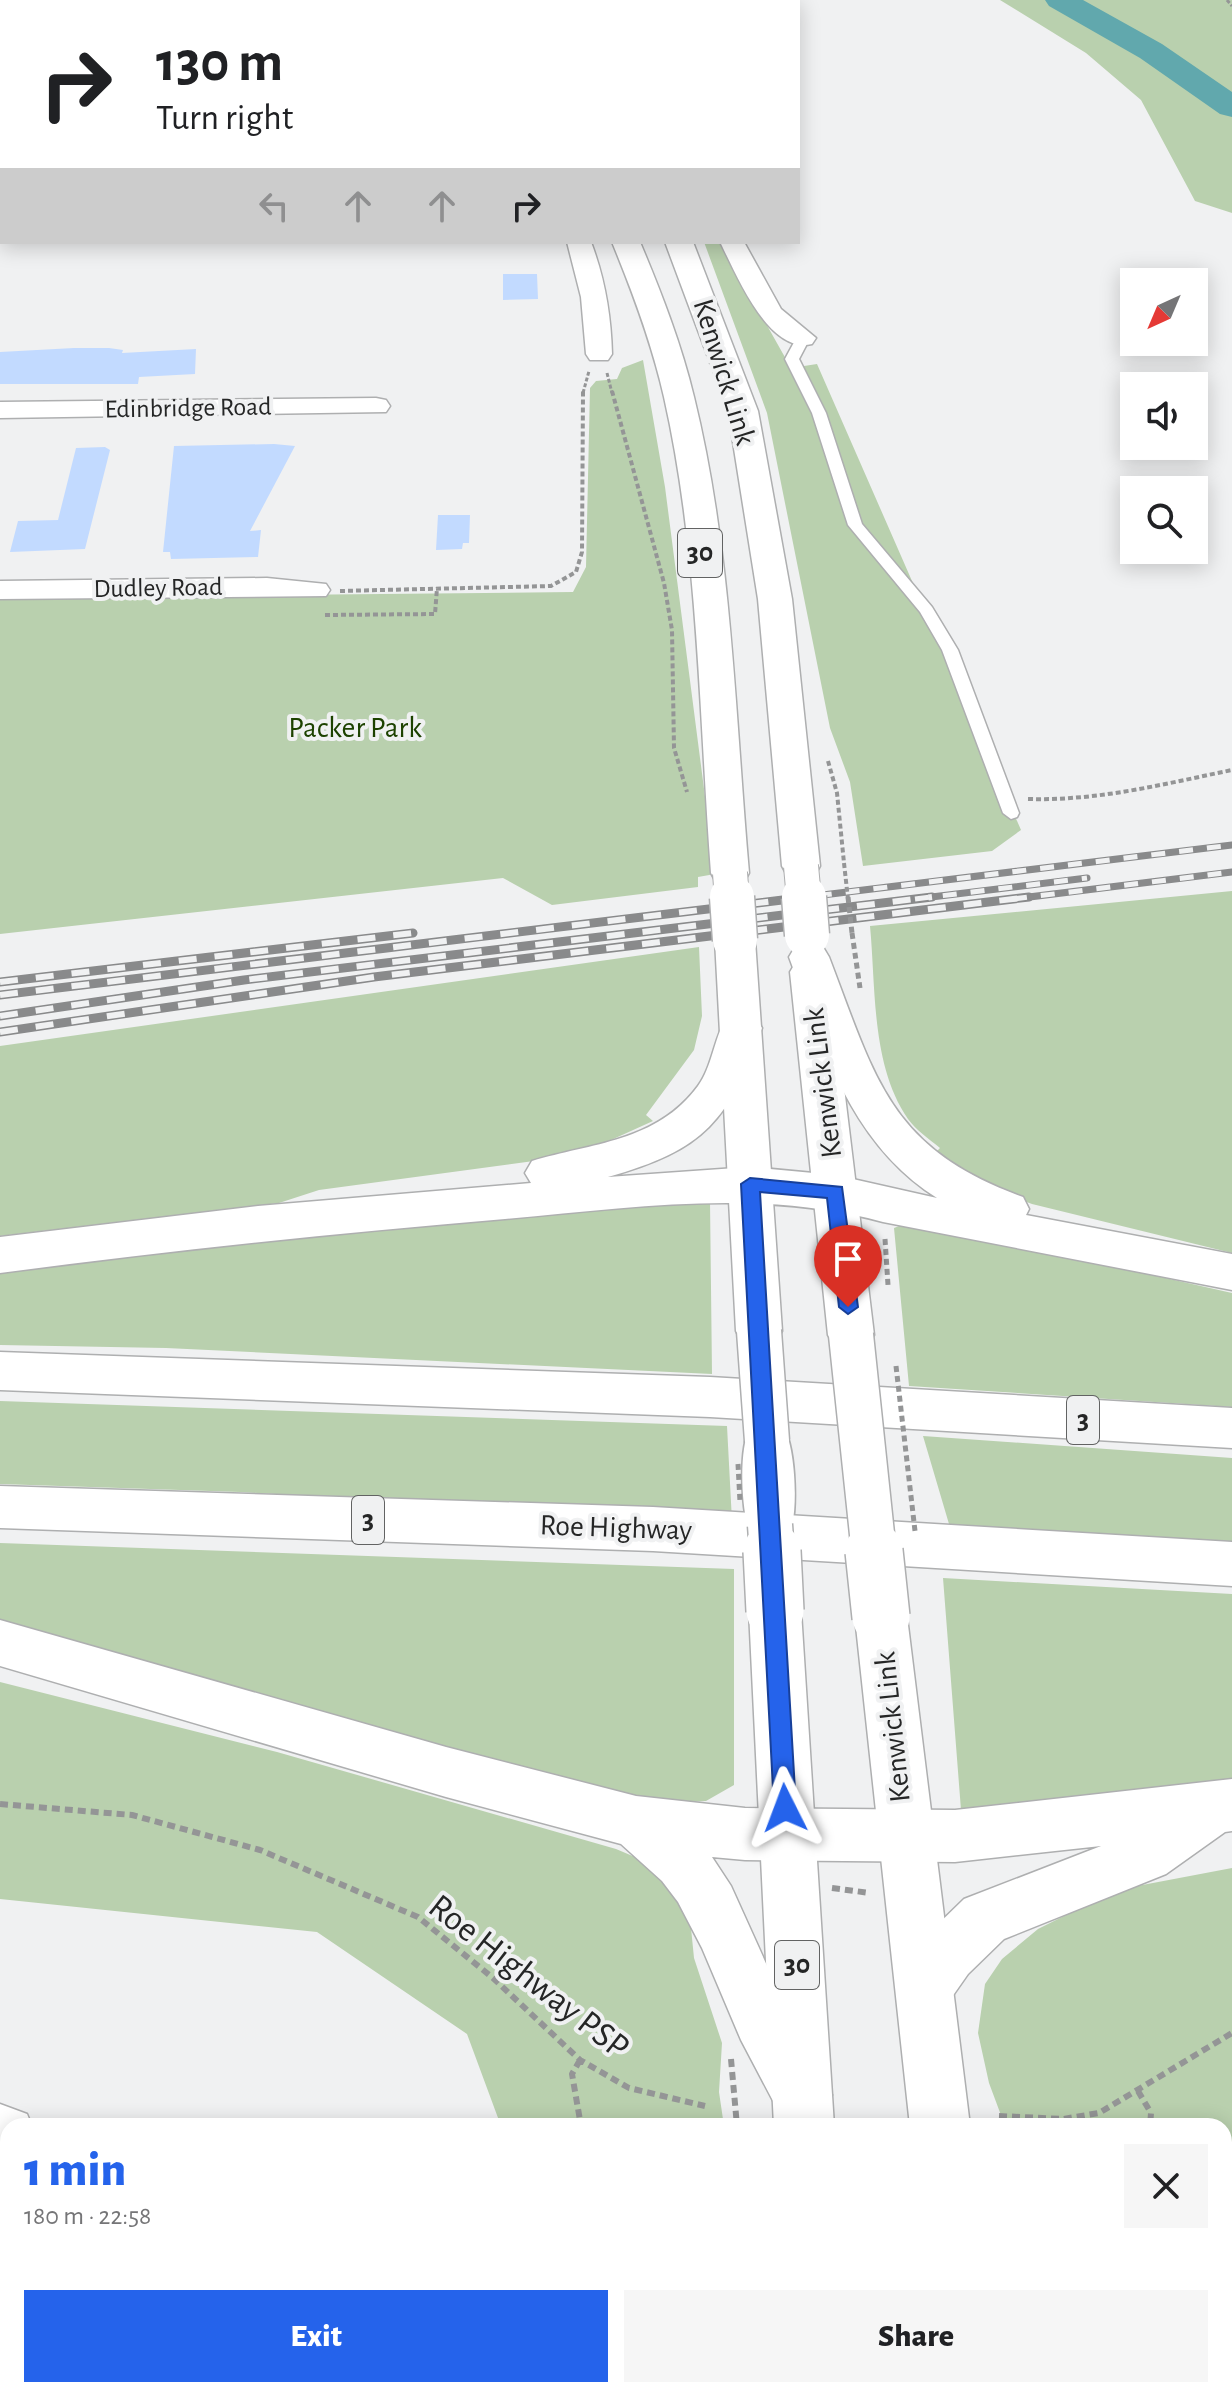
<!DOCTYPE html>
<html lang="en">
<head>
<meta charset="utf-8">
<style>
  :root { --surface:#fff; --page:#f6f6f6; --text:#202124; --muted:#757577; --accent:#2563eb }
  body { margin:0; font-family:"Alegreya Sans",sans-serif; background:var(--page); color:var(--text); height:100vh; display:flex; flex-direction:column; font-size:30px; white-space:nowrap }
  * { box-sizing:border-box; margin:0 }
  p { font-size:26px; color:var(--muted) }
  .icon { flex:none; width:44px; height:44px; fill:none; stroke:currentColor; stroke-width:2; stroke-linecap:round; stroke-linejoin:round }
  .map { position:relative; flex:1; overflow:hidden }
  .drawer { position:absolute; left:0px; top:2118px; width:1232px; height:280px; display:flex; flex-direction:column; background:var(--surface); border-radius:24px 24px 0 0; box-shadow:0 4px 20px #0003 }
  .drawer>* { flex:none }
  .banner { position:absolute; left:0px; top:0px; width:800px; height:244px; box-shadow:0 4px 20px #0003; background:#fff; color:var(--text); overflow:hidden }
  .needle { width:52px; rotate:224deg }
  .fabs { position:absolute; left:1120px; top:268px; display:grid; gap:16px }
  .fabs a { display:grid; place-items:center; width:88px; height:88px; border-radius:0px; background:var(--surface); box-shadow:0 4px 20px #0003; font-size:40px }
  .pin { position:absolute; display:grid; place-items:center; width:68px; height:68px; color:#fff; margin:-82px -34px; border-radius:50% 50% 50% 0; rotate:-45deg; box-shadow:0 0 8px #0007 }
  .pin .icon { rotate:45deg }
  .me { position:absolute; width:88px; margin:-44px; rotate:357deg; stroke-linejoin:round; filter:drop-shadow(0 0 6px #0008) }
  .turn { display:flex; align-items:center; gap:28px; height:168px; padding:0 24px; font-size:36px }
  .turn .icon { width:104px; height:104px; stroke-width:2.5 }
  .turn b { display:block; font-size:56px; line-height:68px }
  .lanes { display:flex; align-items:center; height:76px; padding:0 24px; background:#0003; justify-content:center; gap:40px; direction:ltr }
  .lanes .off { opacity:.35 }
  .round { display:grid; place-items:center; flex:none; width:84px; height:84px; border-radius:0px; background:var(--page) }
  .headline { display:flex; align-items:center; justify-content:space-between; height:136px; padding:0 24px }
  h1 { font-size:48px; font-weight:800; line-height:60px; color:var(--accent) }
  .action { display:flex; gap:16px; margin-top:auto; padding:16px 24px }
  .action a { flex:1; height:92px; border-radius:0px; background:var(--accent); color:#fff; font-size:32px; font-weight:800; line-height:92px; text-align:center }
  .action a+a { background:var(--page); color:var(--text) }
  .map>svg:first-child { display:block }
</style>
</head>
<body>
<div class="map">
<svg width="1232" height="2398" viewBox="0 0 1232 2398">
  <rect width="100%" height="100%" fill="#f0f1f2"/>
  <!-- green -->
  <path fill="#b9d0ae" d="M1000,0h232v213l-37,-12 -54,-101 -55,-47z
    M704,242h16l71,126 26,-4 204,466 -29,21 -129,15 -13,-84 -20,-54 -63,-315z
    M643,360l22,127 50,387 -17,3v10l-146,18 -49,-27 -503,56v-336l573,-6 13,-25 4,-179 6,-7 21,-2 5,-11z
    M1232,891v362l-200,-49 -46,-17 -55,-30 9,-9c-11,-9 -24,-18 -32,-29 -37,-54 -32,-130 -38,-193z
    M699,947l3,69 -8,34 -48,65 7,6 -75,34 -259,35 -40,13 -279,33v-190z
    M710,1201l2,173 -546,-26 -166,-3v-78l528,-59z
    M912,1221l320,72v114l-323,-21 -15,-158z
    M0,1401l727,25 5,95 -492,-29 -240,-8z
    M923,1436l309,22v87l-145,-7 -138,-14z
    M0,1543l734,26v216l-28,16 -55,3 -651,-166z
    M943,1578l289,16v185l-271,31z
    M0,1682l277,70 339,97 45,19 27,30 6,60 28,85 -3,49 5,34h-223l-34,-92 -150,-102 -317,-33z
    M1232,1868v530h-182l-1,-8h175v-264h-219l-16,-43 -11,-50 7,-49 17,-25 36,-30 78,-39z
    M585,2390h176l1,8h-176z"/>
  <g fill="none" stroke-linecap="round" stroke-linejoin="round">
    <!-- river -->
    <path fill="#61a8ad" fill-rule="evenodd" d="M1045,0h38l79,44 70,48v25l-12,-3 -80,-56 -91,-52z"/>
  </g>
  <!-- building -->
  <path fill="#c2daff" d="M503,274h34l1,25 -35,1z
    M74,348h35l14,2 -1,3 74,-4 -1,25 -56,3 -1,7h-138v-32z
    M274,444l21,2 -45,85 11,-1 -3,27 -87,2 -1,-7h-7l11,-106z
    M105,447l5,3 -25,99 -75,3 8,-31 40,-1 18,-72z
    M438,515h32l-1,28h-6l-1,6 -26,1z"/>
  <g fill="none" stroke-linecap="round" stroke-linejoin="round">
    <!-- service casing -->
    <g stroke="#aeafb0" stroke-width="3">
      <path id="service" d="M798,335l12,3 -11,21 27,54 36,111 70,83 26,43 61,163 -2,4 -6,2 -8,-6 -61,-163 -22,-38 -72,-87 -36,-112 -27,-54z"/>
    </g>
    <!-- minor casing -->
    <g stroke="#aeafb0" stroke-width="3">
      <path id="minor" d="M558,0h23l2,2h-23z
        M567,242h24c14,37 20,73 21,112l-4,6h-18l-4,-6 -5,-57z
        M720,242h24l37,67 35,29 -4,6c-44,11 -76,-71 -92,-102z
        M376,398l10,2 4,6 -4,6 -386,6v-16z
        M267,578l59,6 4,6 -4,6 -326,3v-18z
        M0,2104l27,10 5,12h-24v34l-8,-2z
        M240,2390h58l1,8h-58z"/>
    </g>
    <!-- trunk casing -->
    <g stroke="#aeafb0" stroke-width="3">
      <path id="trunk" d="M464,0h24l2,2h-24z
        M509,0h24l1,2h-24z
        M612,242h28c21,50 41,101 54,155 38,154 41,318 55,476l-5,9 -14,4 -14,-4 -5,-9c-12,-158 -12,-321 -47,-476 -12,-53 -31,-104 -52,-155z
        M665,242h28l65,169 34,188 28,267 -5,9 -14,4 -14,-4 -5,-9 -24,-267 -30,-188z
        M735,926l14,4 6,10 27,391 -7,13 -16,6 -16,-6 -7,-13 -21,-391 6,-10z
        M810,958l14,4 6,10 44,363 -7,13 -16,6 -16,-6 -7,-13 -38,-363 6,-10z
        M767,1421l17,6c12,25 15,88 4,113l-18,6 -18,-6c-11,-25 -14,-89 -2,-113z
        M775,1588l18,7 8,16 33,515h-60l-25,-515 8,-16z
        M881,1594l18,7 8,16 63,509h-60l-55,-509 8,-16z
        M788,2390h64v8h-64z
        M931,2390h64l1,8h-64z"/>
    </g>
    <!-- motorway casing -->
    <g stroke="#aeafb0" stroke-width="3">
      <path id="motorway" d="M809,943l14,4 6,10c47,123 60,191 194,240l6,12 -3,6 206,39v36l-349,-68c-125,-34 -251,-14 -378,-3 -169,14 -337,32 -505,54v-36l258,-31 273,-23 -6,-10 7,-12c59,-18 125,-19 166,-75 14,-19 16,-47 28,-68l15,-5 15,5 6,10c-33,92 -57,122 -154,149l142,-10 85,8 102,23c-86,-54 -114,-150 -148,-241l6,-10z
        M0,1352l710,25 522,31v40l-522,-31 -710,-27z
        M0,1486l653,21 579,35v44l-579,-35 -653,-23z
        M0,1620l446,127 190,49 109,12 210,2 277,-31v52l-7,1 -59,42 -162,65 -36,35 -21,30 -20,9 -20,-9 -9,-20 9,-20 21,-30 36,-35 137,-53 -146,16 -210,-2 -33,-3 19,29 51,113 50,96 -9,21 -21,9 -21,-9 -40,-76 -39,-92 -24,-46 -16,-21 -41,-37 -175,-47 -446,-131z"/>
    </g>
    <!-- path-far3 -->
    <path stroke="#949596" stroke-width="3" stroke-dasharray="4 2" stroke-linecap="butt" d="M1227,0l5,6
      M607,373l5,20
      M583,393l6,-22"/>
    <!-- path-far2 -->
    <path stroke="#949596" stroke-width="4" stroke-dasharray="5 3" stroke-linecap="butt" d="M612,391l52,192 8,47 2,118 13,44
      M340,591l211,-5 25,-14 6,-20 1,-161
      M325,615l110,-1 2,-26
      M828,761l9,32 7,70
      M1028,799c70,2 136,-15 204,-29"/>
    <!-- path-far1 -->
    <path stroke="#949596" stroke-width="5" stroke-dasharray="6 4" stroke-linecap="butt" d="M852,933l8,55
      M885,1239l3,46"/>
    <!-- path -->
    <path stroke="#949596" stroke-width="6" stroke-dasharray="8 5" stroke-linecap="butt" d="M0,1804l132,11 128,35 158,67 75,61 87,82 49,28 76,18
      M832,1888l38,5
      M731,2059l6,67
      M580,2060l-8,14 9,52
      M1138,2091l13,22 -1,13
      M999,2116l64,3 36,-6 133,-80
      M663,2390l3,8
      M744,2390v8
      M1136,2398l1,-8"/>
    <!-- service -->
    <use href="#service" fill="#fff" fill-rule="evenodd"/>
    <!-- minor -->
    <use href="#minor" fill="#fff" fill-rule="evenodd"/>
    <!-- trunk -->
    <use href="#trunk" fill="#fff" fill-rule="evenodd"/>
    <!-- motorway -->
    <use href="#motorway" fill="#fff" fill-rule="evenodd"/>
    <!-- rail-far1 casing -->
    <g stroke="#898a8b" stroke-width="7">
      <path id="rail-far1" d="M790,899l442,-54
        M915,899l172,-21
        M1013,899l219,-27"/>
    </g>
    <!-- rail casing -->
    <g stroke="#898a8b" stroke-width="9">
      <path id="rail" d="M0,982l413,-49
        M0,995l807,-98
        M0,1016l244,-36 688,-83
        M0,1032l374,-55 655,-80"/>
    </g>
    <!-- rail-far1 -->
    <use href="#rail-far1" stroke="#f0f1f2" stroke-width="5" stroke-dasharray="14" stroke-linecap="butt"/>
    <!-- rail -->
    <use href="#rail" stroke="#f0f1f2" stroke-width="6" stroke-dasharray="18" stroke-linecap="butt"/>
    <!-- trunk-bridge-far2 casing -->
    <g stroke="#aeafb0" stroke-width="36" stroke-linecap="butt">
      <path id="trunk-bridge-far2" d="M801,866l3,33
        M730,873l2,26"/>
    </g>
    <!-- trunk-bridge-far1 casing -->
    <g stroke="#aeafb0" stroke-width="47" stroke-linecap="butt">
      <path id="trunk-bridge-far1" d="M732,897l3,43
        M804,897l3,38
        M759,1331l8,110
        M851,1335l23,218
        M770,1525l2,28"/>
    </g>
    <!-- trunk-bridge casing -->
    <g stroke="#aeafb0" stroke-width="60" stroke-linecap="butt">
      <path id="trunk-bridge" d="M772,1551l3,60
        M874,1551l7,66"/>
    </g>
    <!-- path-bridge-far1 -->
    <path stroke="#949596" stroke-width="4" stroke-dasharray="5 3" stroke-linecap="butt" d="M844,863l4,36"/>
    <!-- path-bridge -->
    <path stroke="#949596" stroke-width="5" stroke-dasharray="6 4" stroke-linecap="butt" d="M848,897l4,36
      M896,1366l19,165
      M738,1464l2,38"/>
    <!-- trunk-bridge-far2 -->
    <use href="#trunk-bridge-far2" stroke="#fff" stroke-width="34"/>
    <!-- trunk-bridge-far1 -->
    <use href="#trunk-bridge-far1" stroke="#fff" stroke-width="44"/>
    <!-- trunk-bridge -->
    <use href="#trunk-bridge" stroke="#fff" stroke-width="57"/>
  </g>
  <!-- route -->
  <path fill="#2563eb" stroke="#184099" stroke-width="2" d="M750,1178l92,9 16,120 -10,7 -9,-7 -12,-109 -67,-6 36,616 -3,7 -8,3 -8,-3 -3,-7 -33,-624z"/>
  <g text-anchor="middle" dominant-baseline="central" stroke-width="8" stroke-linejoin="round" paint-order="stroke">
    <!-- far-street labels -->
    <g font-size="26" fill="#252626" stroke="#f0f1f2">
      <text transform="translate(188 408) rotate(-1)">Edinbridge Road</text>
      <text transform="translate(158 588) rotate(-1)">Dudley Road</text>
    </g>
    <!-- shield labels -->
    <g fill="#f0f1f2" stroke="#626363" stroke-width="2">
      <rect x="678" y="529" width="44" height="48" rx="6"/>
      <rect x="1067" y="1396" width="32" height="48" rx="6"/>
      <rect x="352" y="1496" width="32" height="48" rx="6"/>
      <rect x="775" y="1941" width="44" height="48" rx="6"/>
    </g>
    <g font-size="28" font-weight="bold" fill="#252626">
      <text x="700" y="553">30</text>
      <text x="1083" y="1420">3</text>
      <text x="368" y="1520">3</text>
      <text x="797" y="1965">30</text>
    </g>
    <!-- street labels -->
    <g font-size="30" fill="#252626" stroke="#f0f1f2">
      <text transform="translate(724 372) rotate(73)">Kenwick Link</text>
      <text transform="translate(823 1083) rotate(-97)">Kenwick Link</text>
      <text transform="translate(616 1528) rotate(2)">Roe Highway</text>
      <text transform="translate(893 1727) rotate(-96)">Kenwick Link</text>
    </g>
    <!-- park labels -->
    <g font-size="30" fill="#1d4200" stroke="#f0f1f2">
      <text x="355" y="728">Packer Park</text>
    </g>
    <!-- near-street labels -->
    <g font-size="36" fill="#252626" stroke="#f0f1f2">
      <text transform="translate(529 1977) rotate(38)">Roe Highway PSP</text>
    </g>
  </g>
</svg>
<div class="fabs">
<a><svg class="needle" viewBox="-14 -14 28 28"><path d="M0-13l5 13h-10z" fill="#e53935"/><path d="M0 13l5-13h-10z" fill="#757577"/></svg></a>
<a><svg class="icon" aria-label="sound" viewBox="0 0 24 24"><path d="M4 9h4l5-4v14l-5-4H4zM17 9q2 3 0 6"/></svg></a>
<a><svg class="icon" aria-label="search" viewBox="0 0 24 24"><circle cx="10" cy="10" r="6"/><path d="M15 15l6 6"/></svg></a>
</div>
<div class="pin" style="left:848px;top:1307px;background:#d93025"><svg class="icon" aria-label="arrive" viewBox="0 0 24 24"><path d="M6 21V4h12l-3 4 3 4H6"/></svg></div>
<svg class="me" style="left:785px;top:1808px" viewBox="-20 -20 40 40"><path d="M0-17L14 15 0 8-14 15z" fill="#2563eb" stroke="#fff" stroke-width="4"/></svg>
<div class="banner">
<div class="turn"><svg class="icon" aria-label="right" viewBox="0 0 24 24"><path d="M7 20v-9h11M14 6l5 5-5 5"/></svg><div><b>130 m</b>Turn right</div></div>
<div class="lanes"><svg class="icon off" aria-label="left" viewBox="0 0 24 24"><path d="M17 20v-9H6M10 6l-5 5 5 5"/></svg><svg class="icon off" aria-label="ahead" viewBox="0 0 24 24"><path d="M12 20V5M6 11l6-6 6 6"/></svg><svg class="icon off" aria-label="ahead" viewBox="0 0 24 24"><path d="M12 20V5M6 11l6-6 6 6"/></svg><svg class="icon" aria-label="right" viewBox="0 0 24 24"><path d="M7 20v-9h11M14 6l5 5-5 5"/></svg></div>
</div>
<section class="drawer">
<div class="headline"><div><h1>1 min</h1><p>180 m · 22:58</p></div><a class="round"><svg class="icon" aria-label="close" viewBox="0 0 24 24"><path d="M6 6l12 12M18 6L6 18"/></svg></a></div>
<div class="action"><a>Exit</a><a>Share</a></div>
</section>
</div>
</body>
</html>
